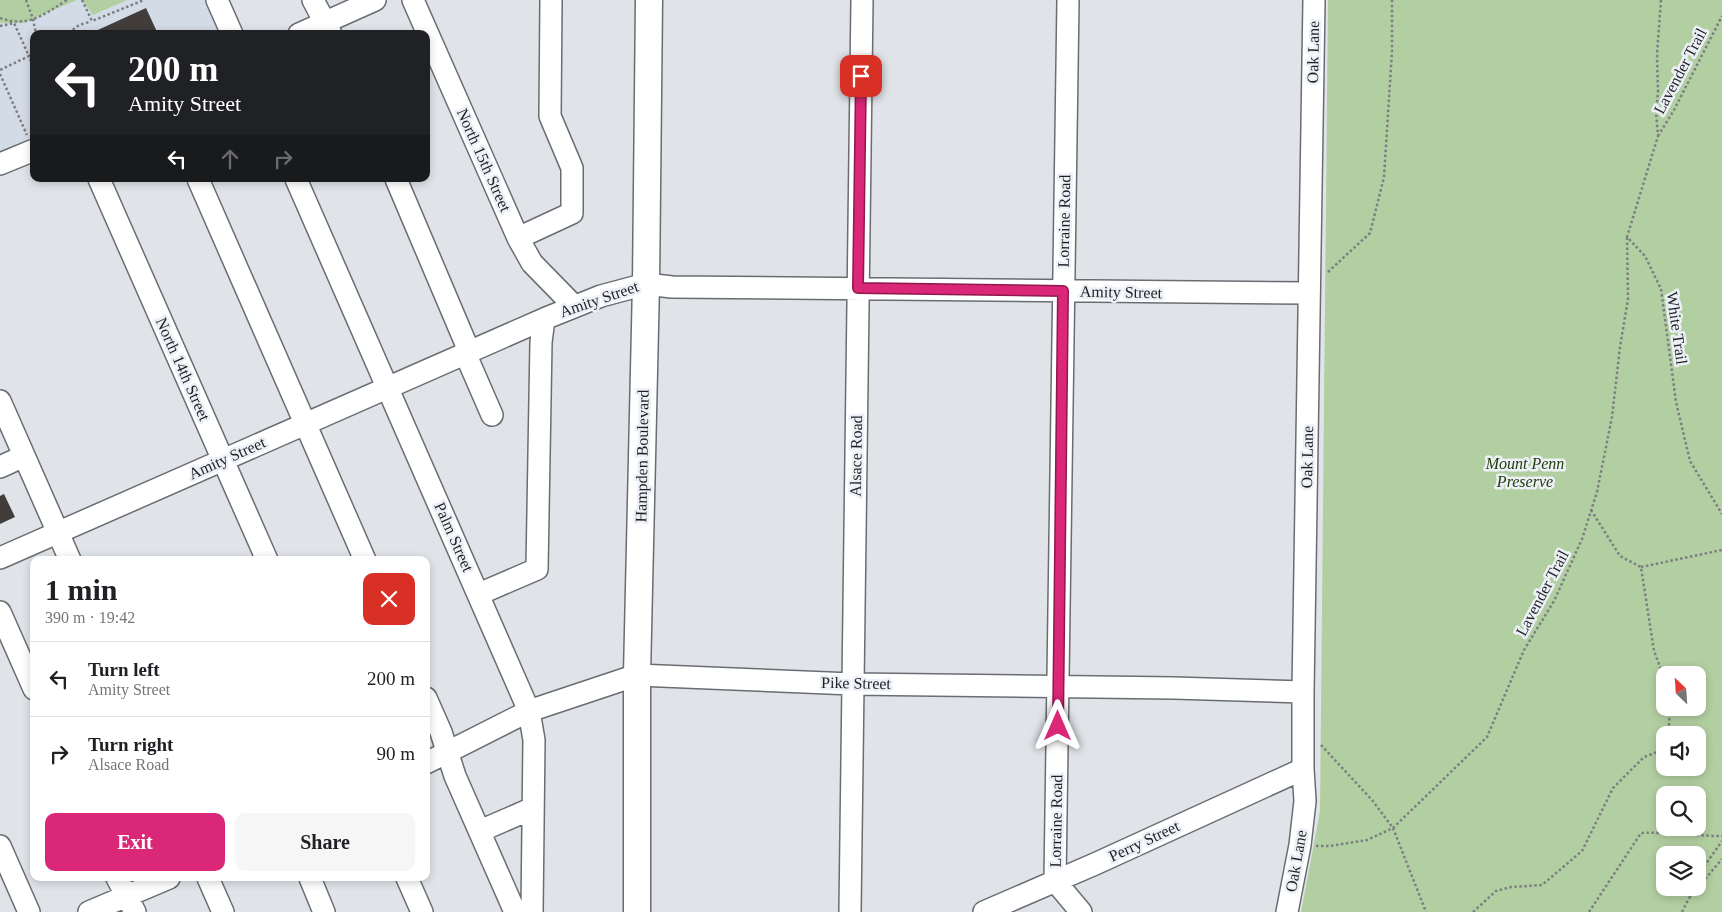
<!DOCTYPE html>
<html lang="en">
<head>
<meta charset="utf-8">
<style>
  :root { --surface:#fff; --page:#f6f6f6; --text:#202124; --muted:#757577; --line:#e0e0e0; --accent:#db2777 }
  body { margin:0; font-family:Georgia,serif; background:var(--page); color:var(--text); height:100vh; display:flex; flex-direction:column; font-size:19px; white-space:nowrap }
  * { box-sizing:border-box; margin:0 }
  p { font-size:16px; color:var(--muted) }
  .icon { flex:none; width:28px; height:28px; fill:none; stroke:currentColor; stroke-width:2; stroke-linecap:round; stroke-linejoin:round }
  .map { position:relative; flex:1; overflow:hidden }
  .drawer { position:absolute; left:30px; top:556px; width:400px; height:325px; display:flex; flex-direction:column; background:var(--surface); border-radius:10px; box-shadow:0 2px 8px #0003 }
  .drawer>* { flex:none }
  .top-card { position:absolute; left:30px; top:30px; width:400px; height:152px; border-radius:10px; box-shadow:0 2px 8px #0003; background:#202124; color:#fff; overflow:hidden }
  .needle { width:32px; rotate:335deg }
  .controls { position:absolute; left:1656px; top:666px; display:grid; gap:10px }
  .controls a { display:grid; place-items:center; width:50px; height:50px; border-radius:10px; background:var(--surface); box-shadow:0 2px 8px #0003; font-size:25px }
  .pin { position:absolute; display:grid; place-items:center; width:42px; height:42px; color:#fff; margin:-21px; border-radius:10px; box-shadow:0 2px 8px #0006 }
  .me { position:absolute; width:55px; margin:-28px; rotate:0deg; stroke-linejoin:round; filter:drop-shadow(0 0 4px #0008) }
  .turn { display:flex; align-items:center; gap:18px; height:105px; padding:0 15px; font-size:22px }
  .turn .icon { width:65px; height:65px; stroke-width:2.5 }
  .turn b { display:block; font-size:35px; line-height:42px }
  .lanes { display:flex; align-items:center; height:48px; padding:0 15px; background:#0003; justify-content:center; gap:25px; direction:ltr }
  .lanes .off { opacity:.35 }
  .round { display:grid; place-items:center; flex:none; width:52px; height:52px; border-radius:10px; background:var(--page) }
  .headline { display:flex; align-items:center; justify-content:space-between; height:85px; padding:0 15px }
  h1 { font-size:30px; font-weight:600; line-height:38px }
  .button { display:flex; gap:10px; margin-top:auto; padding:10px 15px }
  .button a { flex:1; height:58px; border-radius:10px; background:var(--accent); color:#fff; font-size:20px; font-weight:600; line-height:58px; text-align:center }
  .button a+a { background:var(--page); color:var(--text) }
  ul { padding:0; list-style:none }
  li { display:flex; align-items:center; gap:15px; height:75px; padding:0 15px; border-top:1px solid var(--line) }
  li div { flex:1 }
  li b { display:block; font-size:19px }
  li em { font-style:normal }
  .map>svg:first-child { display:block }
</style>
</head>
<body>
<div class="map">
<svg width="1722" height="912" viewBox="0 0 1722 912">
  <rect width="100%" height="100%" fill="#e0e4e9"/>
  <!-- built -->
  <path fill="#d3dbe7" d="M0,0h217l15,34h-198v116l-34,15z"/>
  <!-- green -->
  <path fill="#b2cfa1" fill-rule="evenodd" d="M0,0h77l-54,23h-23z
    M82,0h45l-34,15z
    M1328,0h394v912h-421l19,-101zM1665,675h33v33h-33zM1665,735h33v33h-33zM1665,795h33v33h-33zM1665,855h33v33h-33z"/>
  <!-- building -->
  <path fill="#423c3b" d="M146,8l12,26h-69z
    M4,494l11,23 -15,7v-28z"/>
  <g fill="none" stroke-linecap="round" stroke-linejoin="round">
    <!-- minor casing -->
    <g stroke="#696d72" stroke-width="24">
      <path id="minor" d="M217,0l15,34
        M313,0l18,34
        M413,0l105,238 14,25 42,43
        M1068,0l-13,881 26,31
        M299,34l76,-34
        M0,164l34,-14
        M99,179l168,381
        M198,179l167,381
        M296,179l233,532 5,29 -2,172
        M396,179l73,172
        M518,238l54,-25v-45l-22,-52 1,-116
        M465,353l27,62
        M0,401l70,159
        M0,467l24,-11
        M0,558l544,-239 57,-23 45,-12 26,3 637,6
        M479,594l58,-25 4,-227 3,-23
        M0,612l34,77
        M426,698l15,34 14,44 60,136
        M426,763l103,-52 108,-36 215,9 322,4 129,4
        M480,831l53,-23
        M0,846l29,66
        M117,878l18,34
        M208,878l15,34
        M310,878l14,34
        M407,878l15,34
        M89,912l80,-34
        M850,912l12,-912
        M984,912l111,-48 208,-95
        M1287,912l13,-67 5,-44 -2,-32v-77l11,-692"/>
    </g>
    <!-- major casing -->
    <g stroke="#696d72" stroke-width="29">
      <path id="major" d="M637,912v-237l9,-391 3,-284"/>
    </g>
    <!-- path -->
    <path stroke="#7b7e82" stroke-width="2.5" stroke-dasharray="2.5 2.5" stroke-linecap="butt" d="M26,0l7,19 3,15
      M82,0l10,21 52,-21
      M1661,0l-4,54 1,38 -2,20 2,24 -31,101 18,19 16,33 15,113 14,59 32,53
      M0,18c28,10 43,-3 67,-18
      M0,26l14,-3 15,33 -29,14
      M70,34c4,-8 13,-11 21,-12
      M34,51l-5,5 5,12
      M0,74l27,61
      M1658,136l16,-26 48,-94
      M1328,272l42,-39 14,-56 8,-126v-51
      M1591,510l29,46 21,11 13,84 11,29
      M1641,567l81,-17
      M1670,708l-1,17 4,10
      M1321,745l51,55 21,28 33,84
      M1316,846h14l37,-6 26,-12 94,-91 37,-87 30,-49 28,-62 15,-47 15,-75 8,-70 8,-48 -1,-62
      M1698,880l5,-12 19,-27
      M1689,898l33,-39
      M1473,912l23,-21 15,-4 31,-2 40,-34 31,-63 31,-31 21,-8
      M1589,912l52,-79c27,-1 54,3 81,3
      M1682,912l7,-14"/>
    <!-- minor -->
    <use href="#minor" stroke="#fff" stroke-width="21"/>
    <!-- major -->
    <use href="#major" stroke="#fff" stroke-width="26"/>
  </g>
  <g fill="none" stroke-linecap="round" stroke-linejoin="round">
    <!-- route casing -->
    <g stroke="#8e194d" stroke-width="12">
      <path id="route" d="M861,76l-3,212 205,3 -5,435"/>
    </g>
    <!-- route -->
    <use href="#route" stroke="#db2777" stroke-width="9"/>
  </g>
  <g text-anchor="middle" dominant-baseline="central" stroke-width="5" stroke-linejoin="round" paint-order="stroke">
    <!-- street labels -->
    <g font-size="16" fill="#1e2022" stroke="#edf1f7">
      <text transform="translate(1313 52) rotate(-89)">Oak Lane</text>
      <text transform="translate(1680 71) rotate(-62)">Lavender Trail</text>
      <text transform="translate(484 160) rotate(66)">North 15th Street</text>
      <text transform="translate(1064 221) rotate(-89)">Lorraine Road</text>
      <text transform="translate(1121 292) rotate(1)">Amity Street</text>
      <text transform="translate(599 299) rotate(-19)">Amity Street</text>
      <text transform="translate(1677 328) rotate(82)">White Trail</text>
      <text transform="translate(183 369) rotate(66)">North 14th Street</text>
      <text transform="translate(642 456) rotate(-89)">Hampden Boulevard</text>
      <text transform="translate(856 456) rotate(-89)">Alsace Road</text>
      <text transform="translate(1307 457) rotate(-89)">Oak Lane</text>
      <text transform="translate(227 458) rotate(-24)">Amity Street</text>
      <text transform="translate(454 537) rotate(66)">Palm Street</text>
      <text transform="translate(1542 593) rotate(-62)">Lavender Trail</text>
      <text transform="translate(856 683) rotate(1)">Pike Street</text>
      <text transform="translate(1056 821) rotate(-89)">Lorraine Road</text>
      <text transform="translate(1144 841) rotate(-25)">Perry Street</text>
      <text transform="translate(1296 861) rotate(-80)">Oak Lane</text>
    </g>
    <!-- park labels -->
    <g font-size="16" font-style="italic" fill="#223d0a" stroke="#edf1f7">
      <text x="1525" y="463">Mount Penn<tspan x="1525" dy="18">Preserve</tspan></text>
    </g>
  </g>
</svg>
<div class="controls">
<a><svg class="needle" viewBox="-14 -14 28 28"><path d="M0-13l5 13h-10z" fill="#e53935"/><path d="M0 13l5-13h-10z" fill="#757577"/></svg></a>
<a><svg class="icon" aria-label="sound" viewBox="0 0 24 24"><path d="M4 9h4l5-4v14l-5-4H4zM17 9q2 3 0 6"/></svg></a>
<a><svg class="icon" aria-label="search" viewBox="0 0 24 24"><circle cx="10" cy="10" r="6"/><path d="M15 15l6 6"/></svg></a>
<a><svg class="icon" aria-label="layers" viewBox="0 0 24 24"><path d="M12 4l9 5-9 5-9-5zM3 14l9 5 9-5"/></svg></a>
</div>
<div class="pin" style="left:861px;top:76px;background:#d93025"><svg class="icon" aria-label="arrive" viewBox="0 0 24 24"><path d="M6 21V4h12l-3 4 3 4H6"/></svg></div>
<svg class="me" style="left:1058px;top:726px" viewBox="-20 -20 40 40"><path d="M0-17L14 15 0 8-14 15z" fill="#db2777" stroke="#fff" stroke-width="4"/></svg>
<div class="top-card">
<div class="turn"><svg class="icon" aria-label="left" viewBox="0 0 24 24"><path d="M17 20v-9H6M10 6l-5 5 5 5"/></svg><div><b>200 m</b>Amity Street</div></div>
<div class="lanes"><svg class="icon" aria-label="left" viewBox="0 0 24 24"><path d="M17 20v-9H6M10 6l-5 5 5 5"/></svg><svg class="icon off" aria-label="ahead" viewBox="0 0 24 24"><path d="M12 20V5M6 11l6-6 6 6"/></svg><svg class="icon off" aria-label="right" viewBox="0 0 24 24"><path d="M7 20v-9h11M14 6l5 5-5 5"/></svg></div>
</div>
<section class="drawer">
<div class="headline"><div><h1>1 min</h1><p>390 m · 19:42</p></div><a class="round" style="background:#d93025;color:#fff"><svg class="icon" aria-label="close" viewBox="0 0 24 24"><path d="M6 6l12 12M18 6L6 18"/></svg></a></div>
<ul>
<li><svg class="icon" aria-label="left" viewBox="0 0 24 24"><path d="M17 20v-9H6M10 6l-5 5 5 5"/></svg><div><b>Turn left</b><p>Amity Street</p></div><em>200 m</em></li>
<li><svg class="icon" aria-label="right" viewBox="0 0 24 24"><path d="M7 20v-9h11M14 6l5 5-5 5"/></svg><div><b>Turn right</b><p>Alsace Road</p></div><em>90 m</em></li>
</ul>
<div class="button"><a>Exit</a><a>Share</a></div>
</section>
</div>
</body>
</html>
